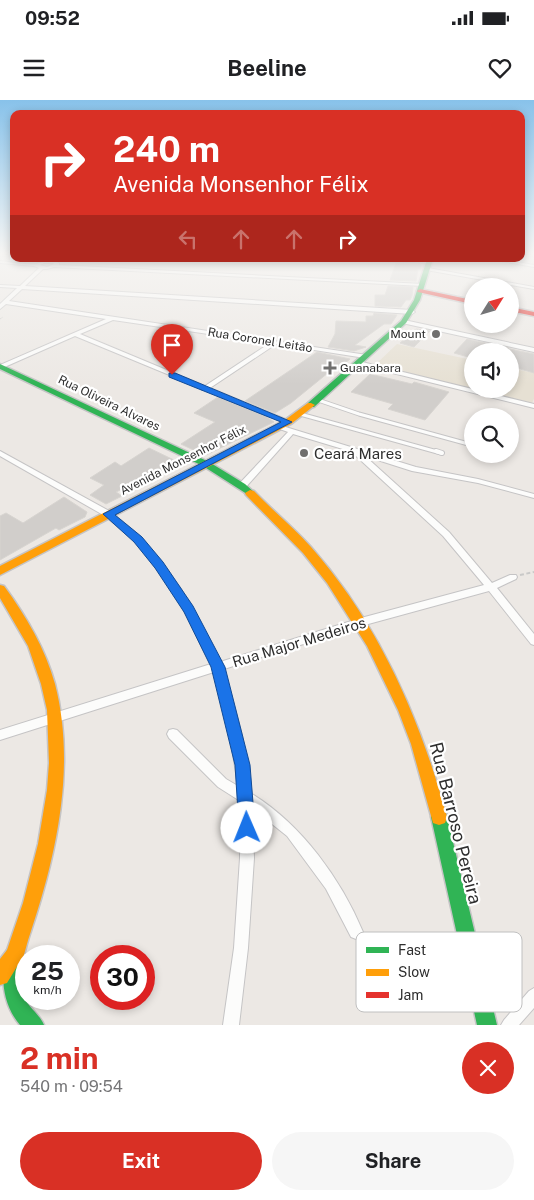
<!DOCTYPE html>
<html lang="en">
<head>
<meta charset="utf-8">
<style>
  :root { --surface:#fff; --page:#f6f6f6; --text:#202124; --muted:#757577; --accent:#d93025 }
  body { margin:0; font-family:"Public Sans",sans-serif; background:var(--page); color:var(--text); height:100vh; display:flex; flex-direction:column; font-size:19px; white-space:nowrap }
  * { box-sizing:border-box; margin:0 }
  p { font-size:16px; color:var(--muted) }
  .icon { flex:none; width:28px; height:28px; fill:none; stroke:currentColor; stroke-width:2; stroke-linecap:round; stroke-linejoin:round }
  .map { position:relative; height:925px; overflow:hidden }
  .panel { display:flex; flex-direction:column; background:var(--surface); flex:1 }
  .panel>* { flex:none }
  .hud { position:absolute; left:10px; top:10px; width:515px; height:152px; border-radius:10px; box-shadow:0 2px 8px #0003; background:#d93025; color:#fff; overflow:hidden }
  .needle { width:32px; rotate:53deg }
  .tools { position:absolute; left:464px; top:178px; display:grid; gap:10px }
  .tools a { display:grid; place-items:center; width:55px; height:55px; border-radius:50%; background:var(--surface); box-shadow:0 2px 8px #0003; font-size:25px }
  .speed { position:absolute; left:15px; top:845px; display:flex; gap:10px; font-size:25px; font-weight:700; text-align:center }
  .speed>* { display:grid; place-content:center; width:65px; height:65px; border-radius:50%; background:var(--surface); box-shadow:0 2px 8px #0003; line-height:1 }
  .speed small { font-size:12px; font-weight:400 }
  .speed .limit { border:8px solid #d22; background:#fff; color:#111 }
  .pin { position:absolute; display:grid; place-items:center; width:42px; height:42px; color:#fff; margin:-51px -21px; border-radius:50% 50% 50% 0; rotate:-45deg; box-shadow:0 0 5px #0007 }
  .pin .icon { rotate:45deg }
  .me { position:absolute; width:55px; margin:-28px; rotate:359deg; stroke-linejoin:round; filter:drop-shadow(0 0 4px #0008) }
  .turn { display:flex; align-items:center; gap:18px; height:105px; padding:0 20px; font-size:22px }
  .turn .icon { width:65px; height:65px; stroke-width:2.5 }
  .turn b { display:block; font-size:35px; line-height:42px }
  .lanes { display:flex; align-items:center; height:48px; padding:0 20px; background:#0003; justify-content:center; gap:25px; direction:ltr }
  .lanes .off { opacity:.35 }
  .round { display:grid; place-items:center; flex:none; width:52px; height:52px; border-radius:26px; background:var(--page) }
  .head { display:flex; align-items:center; justify-content:space-between; height:85px; padding:0 20px }
  h1 { font-size:30px; font-weight:700; line-height:38px; color:var(--accent) }
  .cta { display:flex; gap:10px; margin-top:auto; padding:10px 20px }
  .cta a { flex:1; height:58px; border-radius:30px; background:var(--accent); color:#fff; font-size:20px; font-weight:700; line-height:58px; text-align:center }
  .cta a+a { background:var(--page); color:var(--text) }
  .status { display:flex; justify-content:space-between; align-items:center; height:35px; padding:0 25px; background:var(--surface); direction:ltr }
  .status svg { height:14px; fill:currentColor }
  header { display:flex; justify-content:space-between; align-items:center; height:65px; padding:0 20px; background:var(--surface); font-size:22px; font-weight:700 }
  .map>svg:first-child { display:block }
</style>
</head>
<body>
<div class="status"><b>09:52</b><svg viewBox="0 0 49 12"><path d="M0 12V9h3v3zM5 12V6h3v6zM10 12V3h3v9zM15 12V0h3v12zM26 1h20v11H26zM47 4h2v5h-2z"/></svg></div>
<header><svg class="icon" aria-label="menu" viewBox="0 0 24 24"><path d="M4 6h16M4 12h16M4 18h16"/></svg>Beeline<svg class="icon" aria-label="heart" viewBox="0 0 24 24"><path d="M12 20l-8-8c-3-5 5-10 8-4 3-6 11-1 8 4z"/></svg></header>
<div class="map">
<svg width="534" height="925" viewBox="0 0 534 925">
  <rect width="100%" height="100%" fill="#ece8e4"/>
  <!-- education -->
  <path fill="#e6e0d3" d="M397,244l75,16v29l-97,-24z
    M510,268l24,5v26l-2,4 -59,-14h37z"/>
  <!-- building -->
  <path fill="#d1cecb" stroke="#d7d4d0" d="M396,163l25,2v4h-3l-2,12 -26,-1z
    M388,186l25,1 -1,9 -2,4h-4l-5,7 -26,-1v-11h10z
    M374,213l23,2 -6,9h-7l-29,21 11,2 -12,4 -26,-4 7,-13 1,-13 30,1v-6h7z
    M416,229l14,2 -16,16 -14,-4z
    M467,239l42,9v3h-37v7l-18,-5z
    M510,249l24,5v19l-24,-7z
    M317,252l33,7 -12,10 -4,-1 -43,35 -16,10 -30,-12z
    M370,274l42,10 2,-2 35,10 -24,28 -37,-11 5,-5 -42,-12z
    M218,297l47,19 9,6 -66,32 -4,1 -23,-11 34,-22 -21,-9z
    M149,348l29,14 -62,30 6,4 -16,8 -16,-9 14,-10 -14,-7 25,-16 6,4z
    M64,397l23,15 -2,5 -26,13 -3,-2 -56,32v-44l6,-3 17,10z"/>
  <g fill="none" stroke-linecap="round" stroke-linejoin="round">
    <!-- lane-far1 casing -->
    <g stroke="#c5c4c5" stroke-width="5">
      <path id="lane-far1" d="M318,300l41,14 113,31
        M300,314l141,39"/>
    </g>
    <!-- lane casing -->
    <g stroke="#c5c4c5" stroke-width="6">
      <path id="lane" d="M436,351l6,2"/>
    </g>
    <!-- street casing -->
    <g stroke="#c5c4c5" stroke-width="2">
      <path id="street" d="M360,159l69,2 2,1 -2,1 -67,-3z
        M491,159h8l35,6v2z
        M0,161c10,1 26,4 36,3 8,-2 14,-6 23,-1v2l364,19 2,1 -2,1 -369,-19 -7,2h-4l-18,17 387,24 3,2 -3,2 -390,-25 -13,12 358,54 1,1 -3,2 -89,-14 -66,44 80,33 1,1 -3,2 -82,-34h-4l-1,-2 -126,-52 -75,33v-4l106,-46 -100,-15 -6,5v-5l17,-16 -17,-1v-2l20,1 19,-18 -5,-2 -34,-3zM44,163h9l1,1 -7,3 -7,-2zM113,220l157,23 -65,43 -125,-52z
        M428,168l106,19v2l-108,-19z
        M404,220l130,28v4l-132,-29 -1,-1z
        M358,261l176,43v4l-178,-44 -1,-1z
        M279,325l137,42 62,12 56,15v4l-56,-15 -66,-12 -47,-15 84,76 43,51 18,-8h6l1,2 -1,2 -19,9 37,46v11l-3,-1 -42,-53 -128,35 -137,43 18,66 10,59c49,30 89,85 111,138l-2,5 -5,2 -5,-2 -25,-48 -39,-53 -35,-28 2,50 -6,90 -9,77h-16l11,-77 6,-90v-57l-22,-14 -49,-49 -2,-4 2,-4 4,-1 4,1 49,49 12,7 -8,-51 -16,-63 -214,68v-10l211,-66 -36,-71 -40,-52 -30,-25 -105,-60v-5l111,61 30,25 40,52 39,73 141,-44 123,-33 -41,-49 -87,-80v-3l-63,-19 -48,54h-6l-1,-2 1,-2 49,-52 -11,-4 -1,-1z
        M534,888v20l-15,17h-18l3,-5 25,-29z"/>
    </g>
    <!-- fast casing -->
    <g stroke="#c5c4c5" stroke-width="3">
      <path id="fast" d="M427,159h6l-13,41 -14,23 -92,84h-6v-4l93,-82 13,-21z
        M0,264l209,98 36,22 10,9 -5,3 -47,-30 -203,-97z
        M439,709l6,2 2,6 50,208h-20l-46,-208 2,-6z
        M14,848l7,2c5,13 -2,29 1,43 4,13 17,20 22,32h-24c-18,-21 -20,-49 -13,-75z"/>
    </g>
    <!-- slow casing -->
    <g stroke="#c5c4c5" stroke-width="3">
      <path id="slow" d="M308,303h3l4,2 -24,19 -291,151v-9l285,-146z
        M250,390l4,1c18,19 39,36 57,56 68,77 109,171 136,270l-2,6 -6,2 -6,-2 -22,-79 -13,-34 -31,-64 -40,-63 -24,-30 -57,-58 -1,-2z
        M0,485l4,1c22,30 41,62 51,98 21,81 2,169 -24,247 -4,11 -6,22 -10,33l-3,1 -11,18 -7,2v-26l7,-9 16,-47 15,-59 9,-54 2,-27 -2,-53 -6,-26 -13,-38 -28,-48z"/>
    </g>
    <!-- jam casing -->
    <g stroke="#c5c4c5" stroke-width="3">
      <path id="jam" d="M420,189l52,11v4l-54,-12 -1,-1z
        M510,207l24,5v4l-24,-5z"/>
    </g>
    <!-- path-far1 -->
    <path stroke="#c9c9c8" stroke-width="1" stroke-dasharray="2 1" stroke-linecap="butt" d="M0,219l3,-2"/>
    <!-- path -->
    <path stroke="#c9c9c8" stroke-width="2" stroke-dasharray="4 2.5" stroke-linecap="butt" d="M520,475l14,-3"/>
    <!-- lane-far1 -->
    <use href="#lane-far1" stroke="#fcfcfb" stroke-width="3"/>
    <!-- lane -->
    <use href="#lane" stroke="#fcfcfb" stroke-width="4"/>
    <!-- street -->
    <use href="#street" fill="#fcfcfb" fill-rule="evenodd"/>
    <!-- fast -->
    <use href="#fast" fill="#30b455" fill-rule="evenodd"/>
    <!-- slow -->
    <use href="#slow" fill="#ff9f0a" fill-rule="evenodd"/>
    <!-- jam -->
    <use href="#jam" fill="#e5322d" fill-rule="evenodd"/>
  </g>
  <!-- sky -->
  <linearGradient id="sky" x2="0" y2="1"><stop stop-color="#88c2ea"/><stop offset="0.54" stop-color="#f6f5f3"/><stop offset="1" stop-color="#f6f5f3" stop-opacity="0"/></linearGradient>
  <rect width="534" height="284" fill="url(#sky)"/>
  <!-- route -->
  <path fill="#1a73e8" stroke="#114b97" d="M169,273h6l117,49 -177,93 27,22 21,25 30,44 32,61 25,98 5,63 -2,6 -6,2 -6,-2 -2,-6 -4,-63 -24,-98 -27,-55 -29,-44 -21,-26 -31,-28 178,-92 -112,-45z"/>
  <!-- markers -->
  <g fill="#706f6e" stroke="#fff" stroke-width="2">
    <circle cx="436" cy="234" r="5"/>
    <path d="M327.5 260.5h5v5h5v5h-5v5h-5v-5h-5v-5h5z"/>
    <circle cx="304" cy="353" r="5"/>
  </g>
  <g text-anchor="middle" dominant-baseline="central" stroke-width="4.5" stroke-linejoin="round" paint-order="stroke">
    <!-- far-poi labels -->
    <g font-size="12" fill="#2e2e2e" stroke="#fff" text-anchor="end">
      <text x="426" y="234">Mount</text>
      <text x="340" y="268" text-anchor="start">Guanabara</text>
    </g>
    <!-- far-street labels -->
    <g font-size="12" fill="#2e2e2e" stroke="#fff">
      <text transform="translate(260 240) rotate(9)">Rua Coronel Leitão</text>
      <text transform="translate(109 303) rotate(26)">Rua Oliveira Alvares</text>
      <text transform="translate(183 360) rotate(-27)">Avenida Monsenhor Félix</text>
    </g>
    <!-- poi labels -->
    <g font-size="15" fill="#2e2e2e" stroke="#fff" text-anchor="start">
      <text x="314" y="353">Ceará Mares</text>
    </g>
    <!-- street labels -->
    <g font-size="15" fill="#2e2e2e" stroke="#fff">
      <text transform="translate(299 542) rotate(-17)">Rua Major Medeiros</text>
    </g>
    <!-- near-street labels -->
    <g font-size="18" fill="#2e2e2e" stroke="#fff">
      <text transform="translate(456 723) rotate(76)">Rua Barroso Pereira</text>
    </g>
  </g>
  <!-- legend -->
  <rect x="356" y="832" width="166" height="80" rx="8" fill="#fff" stroke="#c0c0c0" stroke-width="1"/>
  <rect x="366" y="847" width="23" height="6" fill="#30b455"/>
  <rect x="366" y="869" width="23" height="7" fill="#ff9f0a"/>
  <rect x="366" y="892" width="23" height="6" fill="#e5322d"/>
  <g font-size="14" fill="#2e2e2e">
    <text x="398" y="855">Fast</text>
    <text x="398" y="877">Slow</text>
    <text x="398" y="900">Jam</text>
  </g>
</svg>
<div class="tools">
<a><svg class="needle" viewBox="-14 -14 28 28"><path d="M0-13l5 13h-10z" fill="#e53935"/><path d="M0 13l5-13h-10z" fill="#757577"/></svg></a>
<a><svg class="icon" aria-label="sound" viewBox="0 0 24 24"><path d="M4 9h4l5-4v14l-5-4H4zM17 9q2 3 0 6"/></svg></a>
<a><svg class="icon" aria-label="search" viewBox="0 0 24 24"><circle cx="10" cy="10" r="6"/><path d="M15 15l6 6"/></svg></a>
</div>
<div class="speed"><div>25<small>km/h</small></div><div class="limit">30</div></div>
<div class="pin" style="left:172px;top:275px;background:#d93025"><svg class="icon" aria-label="arrive" viewBox="0 0 24 24"><path d="M6 21V4h12l-3 4 3 4H6"/></svg></div>
<svg class="me" style="left:247px;top:728px" viewBox="-20 -20 40 40"><circle r="19" fill="#fff"/><path d="M0-13L10 11 0 6-10 11z" fill="#1a73e8"/></svg>
<div class="hud">
<div class="turn"><svg class="icon" aria-label="right" viewBox="0 0 24 24"><path d="M7 20v-9h11M14 6l5 5-5 5"/></svg><div><b>240 m</b>Avenida Monsenhor Félix</div></div>
<div class="lanes"><svg class="icon off" aria-label="left" viewBox="0 0 24 24"><path d="M17 20v-9H6M10 6l-5 5 5 5"/></svg><svg class="icon off" aria-label="ahead" viewBox="0 0 24 24"><path d="M12 20V5M6 11l6-6 6 6"/></svg><svg class="icon off" aria-label="ahead" viewBox="0 0 24 24"><path d="M12 20V5M6 11l6-6 6 6"/></svg><svg class="icon" aria-label="right" viewBox="0 0 24 24"><path d="M7 20v-9h11M14 6l5 5-5 5"/></svg></div>
</div>
</div>
<section class="panel">
<div class="head"><div><h1>2 min</h1><p>540 m · 09:54</p></div><a class="round" style="background:#d93025;color:#fff"><svg class="icon" aria-label="close" viewBox="0 0 24 24"><path d="M6 6l12 12M18 6L6 18"/></svg></a></div>
<div class="cta"><a>Exit</a><a>Share</a></div>
</section>
</body>
</html>
